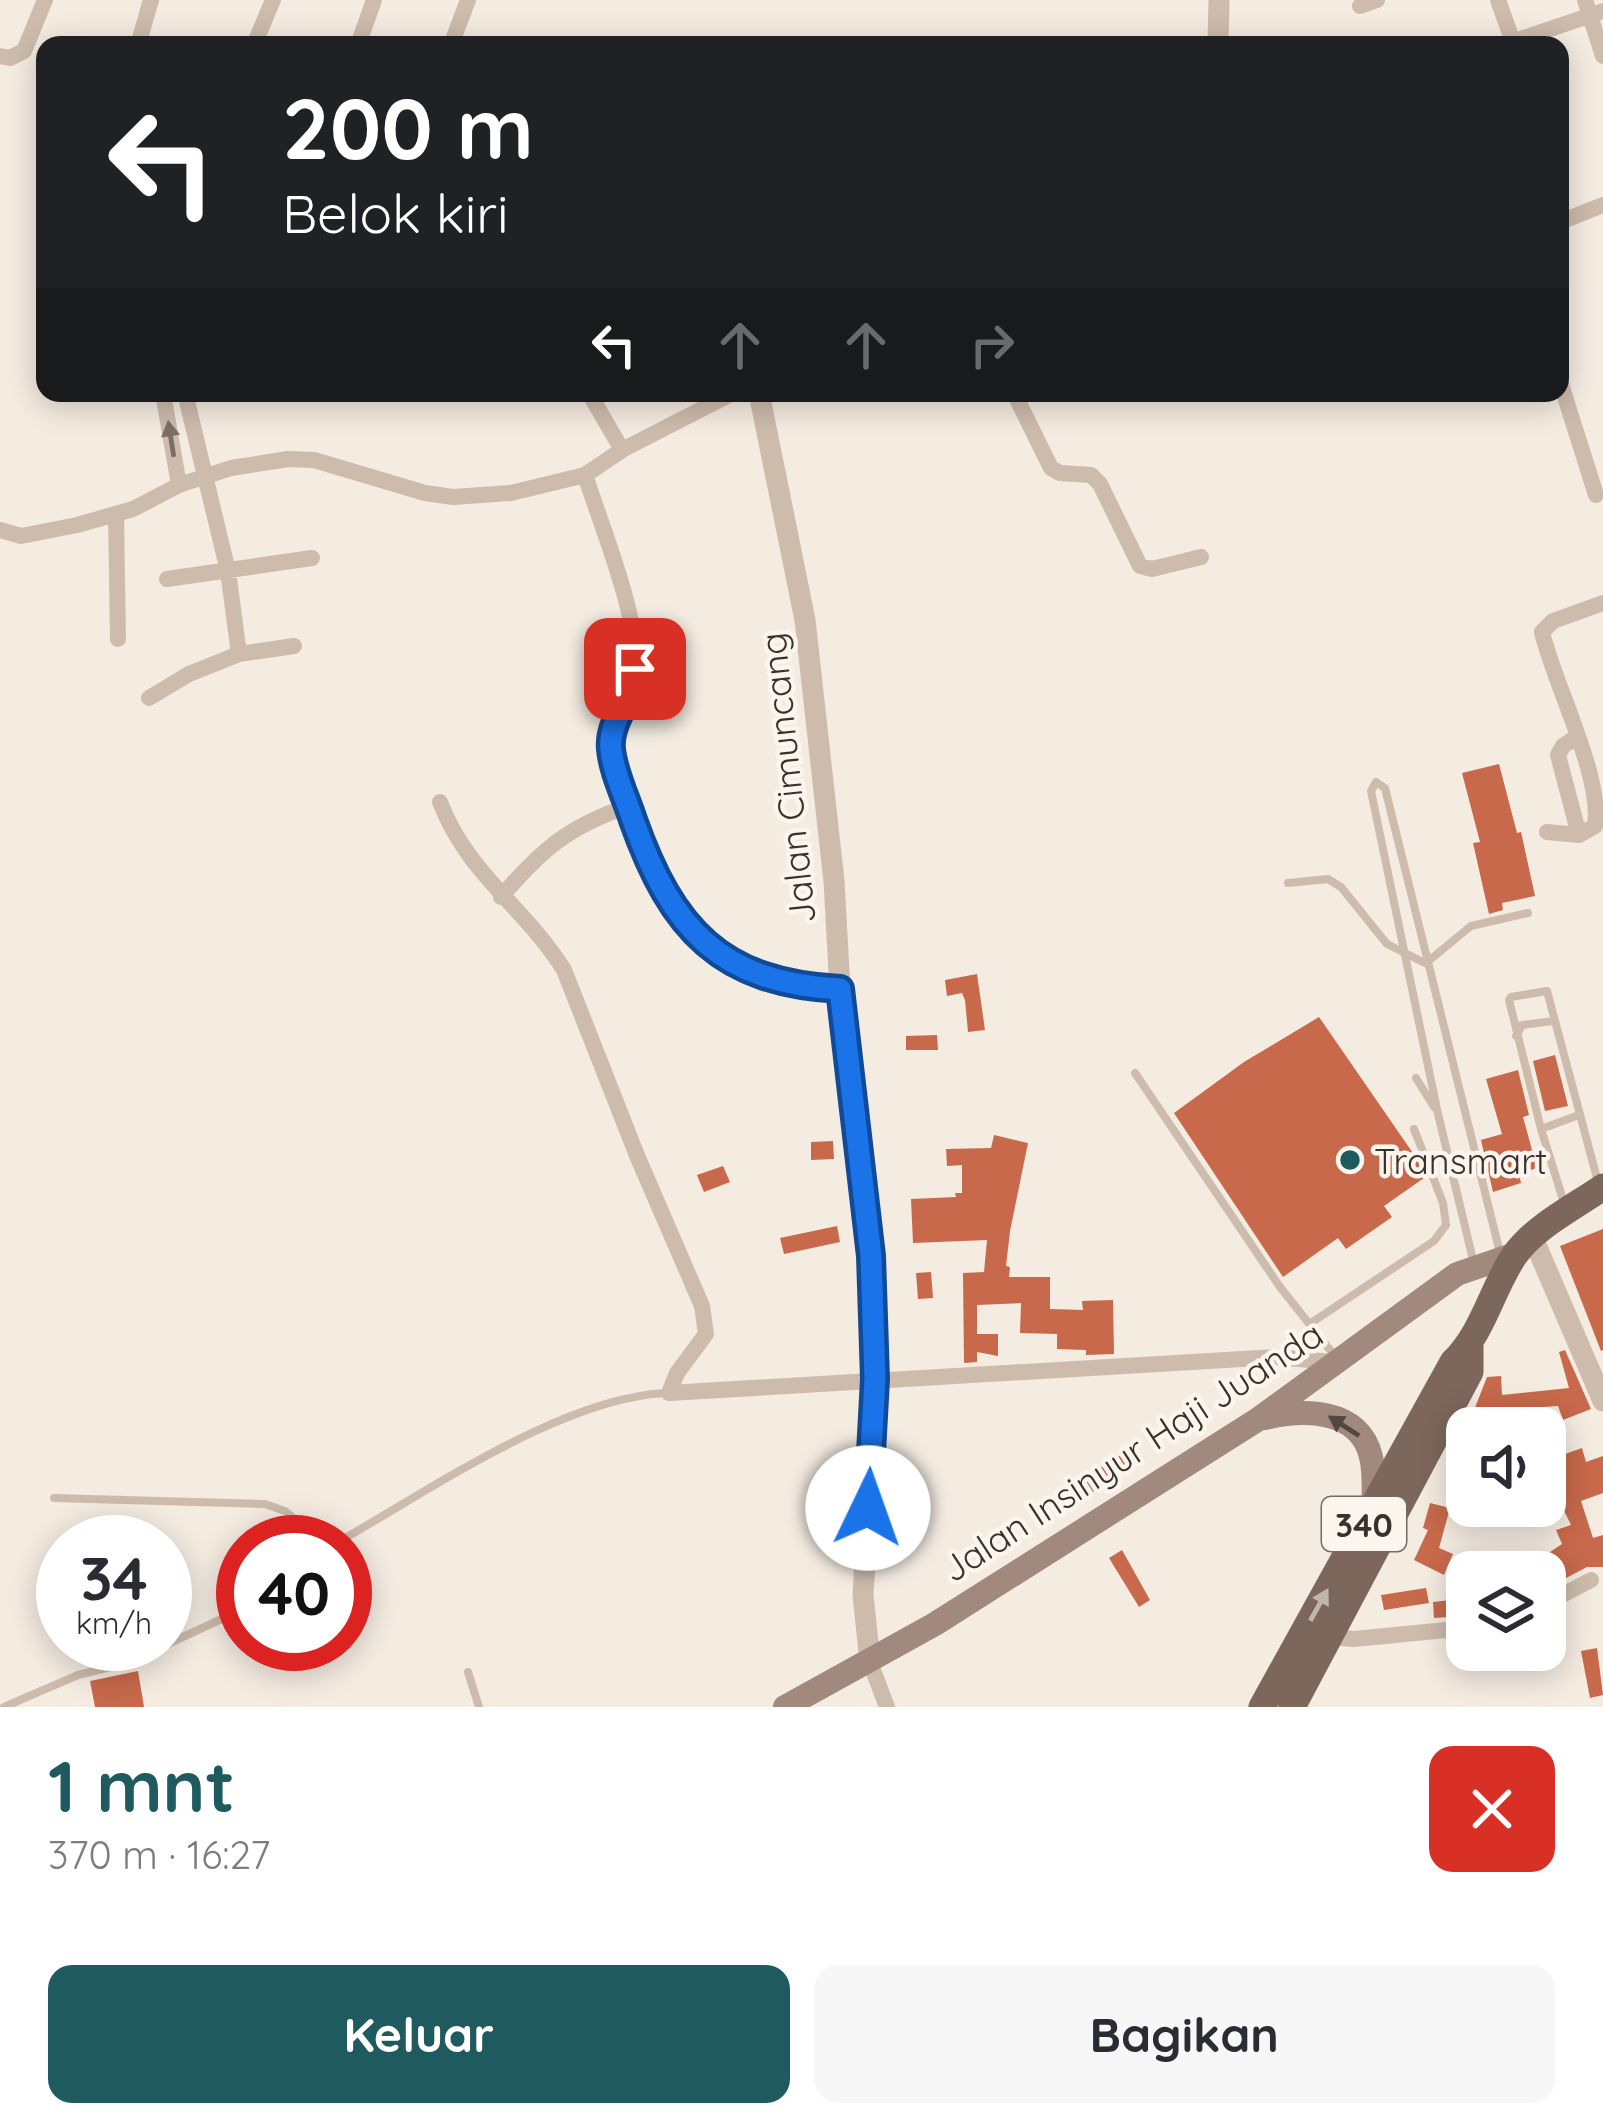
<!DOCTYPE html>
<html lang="id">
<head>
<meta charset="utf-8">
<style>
  :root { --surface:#fff; --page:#f7f7f7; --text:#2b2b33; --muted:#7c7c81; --accent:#1f5a5e }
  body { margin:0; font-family:Quicksand,sans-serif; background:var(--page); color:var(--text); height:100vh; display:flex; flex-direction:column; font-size:45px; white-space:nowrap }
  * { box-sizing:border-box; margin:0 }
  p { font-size:39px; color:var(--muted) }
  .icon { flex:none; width:66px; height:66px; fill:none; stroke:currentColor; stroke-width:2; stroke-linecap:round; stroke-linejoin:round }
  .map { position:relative; height:1707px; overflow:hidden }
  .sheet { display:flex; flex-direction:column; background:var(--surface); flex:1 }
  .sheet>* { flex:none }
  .top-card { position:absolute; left:36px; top:36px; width:1533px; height:366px; border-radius:24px; box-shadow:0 6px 30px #0003; background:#202124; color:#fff; overflow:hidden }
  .fabs { position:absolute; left:1446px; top:1407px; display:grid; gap:24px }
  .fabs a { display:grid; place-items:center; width:120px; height:120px; border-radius:24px; background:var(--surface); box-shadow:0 6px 30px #0003; font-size:60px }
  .speed { position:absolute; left:36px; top:1515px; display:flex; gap:24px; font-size:60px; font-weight:700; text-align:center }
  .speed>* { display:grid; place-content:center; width:156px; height:156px; border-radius:50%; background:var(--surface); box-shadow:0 6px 30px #0003; line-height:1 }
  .speed small { font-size:30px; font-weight:400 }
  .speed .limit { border:18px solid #d22; background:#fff; color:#111 }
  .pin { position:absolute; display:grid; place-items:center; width:102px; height:102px; color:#fff; margin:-51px; border-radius:24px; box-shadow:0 6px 18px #0006 }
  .me { position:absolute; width:132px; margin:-66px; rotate:3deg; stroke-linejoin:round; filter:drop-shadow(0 0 9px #0008) }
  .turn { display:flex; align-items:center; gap:42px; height:252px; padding:0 48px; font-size:54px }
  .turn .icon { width:156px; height:156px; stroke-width:2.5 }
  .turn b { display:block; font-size:84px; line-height:102px }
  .lanes { display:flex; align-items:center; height:114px; padding:0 48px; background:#0003; justify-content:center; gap:60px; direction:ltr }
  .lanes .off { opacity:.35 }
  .round { display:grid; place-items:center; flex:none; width:126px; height:126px; border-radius:24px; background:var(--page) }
  .head { display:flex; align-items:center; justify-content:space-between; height:204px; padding:0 48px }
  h1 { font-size:72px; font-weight:700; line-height:90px; color:var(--accent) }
  .button { display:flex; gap:24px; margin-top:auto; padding:24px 48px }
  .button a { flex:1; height:138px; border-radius:24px; background:var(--accent); color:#fff; font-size:48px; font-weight:700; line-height:138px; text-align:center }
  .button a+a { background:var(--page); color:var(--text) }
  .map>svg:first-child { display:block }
</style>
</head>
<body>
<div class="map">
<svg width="1603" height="1707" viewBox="0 0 1603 1707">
  <rect width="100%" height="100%" fill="#f4ebe1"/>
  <!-- building -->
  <path fill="#c8694b" d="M1499,764l18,69 4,-1 14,64 -33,7 1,7 -14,4 -16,-71 7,-1 -18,-69z
    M977,974l8,56 -17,2 -3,-32 -3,-7 -15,3 -2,-16z
    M1319,1017l98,142 7,19 -40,28 8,11 -46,32 -8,-11 -55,39 -109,-164 70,-51z
    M937,1035l1,15h-32v-14z
    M1555,1055l13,51 -23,5 -12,-50z
    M1518,1070l11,45 -6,2 14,51 -18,6 2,9 -28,9 -12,-52 21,-6 -16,-55z
    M994,1135l34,8 -18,88 -4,35 4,1 -1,10h41v32l33,1 -1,-9 31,-1 1,54 -28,1v-5l-29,-1v-15l-37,-1 1,-30 -44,2v29h21v22l-21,-4v10l-13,1 -1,-90 21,-1 3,-32 -74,3 -2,-44 45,-2 -1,-4h7v-28l-15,1 -1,-17 45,-1z
    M833,1141l1,18 -23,1v-18z
    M723,1166l7,16 -26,10 -7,-17z
    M837,1226l3,16 -56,12 -4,-16z
    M1603,1229v121l-2,1 -41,-105z
    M931,1272l2,26 -15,1 -2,-26z
    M1565,1350l26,59 -28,11 -5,-14 -30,2 1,20h-62l20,-51 14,-1 1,19 67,-7 -10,-36z
    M1582,1448l4,14 17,-6v37l-22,8 12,37 10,-3v32h-16l-36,19 -16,-24 27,-18 -6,-14 15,-5 -26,-53v-11z
    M1121,1455l9,14 -37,23 -9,-14z
    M1430,1503l20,5 -11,40 14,6 -9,21 -30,-15 14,-30 -5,-2z
    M1122,1550l28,50 -11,7 -30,-49z
    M1426,1588l3,15 -45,7 -3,-15z
    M1460,1599l1,17 -27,2 -1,-16z
    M1597,1648l6,47 -13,3 -9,-47z
    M138,1671l6,36h-49l-5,-26z"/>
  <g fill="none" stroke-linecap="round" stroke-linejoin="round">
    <!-- service -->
    <path stroke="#cdbbac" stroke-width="8" d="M1288,883l40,-4 13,8 46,57 38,19
      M1426,963l45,-37 57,-13
      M1516,1036l6,-11 31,-4
      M1135,1073l145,214 54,68
      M1416,1078l18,29
      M1541,1129l38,-14
      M1565,1206l-24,-77 -32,-129 2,-3 36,-6 51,191
      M1474,1264l-36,-150 -67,-323 5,-9 9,6 115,465
      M1311,1323l123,-82 12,-16 -3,-22 -29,-74
      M54,1498l211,6 20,7 37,31
      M338,1542c91,-51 225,-145 329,-149
      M468,1672l11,35
      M4,1707l74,-32 49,-12 101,-47 15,-2"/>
    <!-- minor -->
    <path stroke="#cdbbac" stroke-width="16" d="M1498,0l15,42
      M1585,0l18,56
      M1360,6l17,-6
      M138,45l13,-45
      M254,45l19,-45
      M358,45l16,-45
      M451,45l17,-45
      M1503,45l100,-34
      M0,56l10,2 14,-7 21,-51
      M1560,222l43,-17
      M1560,381l36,114
      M163,393l16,92
      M589,393l33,57
      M1014,393l37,75 9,5 31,2 9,9 40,82 12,3 49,-12
      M585,475c16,50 59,154 50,203 -5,25 -23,46 -24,72 25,87 60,198 155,230 24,8 49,8 74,9
      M116,514l2,125
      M0,530l21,6 56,-11 56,-16 46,-24 52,-17 57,-9 26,1 111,33 28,4 58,-4 74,-18 37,-25 111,-57
      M167,579l145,-21
      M239,654l55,-8
      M149,698l40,-24 50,-20 -11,-83 -43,-178
      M1578,736l-15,10 -5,9 21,80
      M440,802c28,73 84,104 124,168l74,188 64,148 4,28 -29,39 -8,20 607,-36 56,5
      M1547,832l32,3 16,-9c8,-49 -41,-142 -53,-194l11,-11 50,-18
      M501,897c41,-48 67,-70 127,-91
      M1545,1604l46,-24
      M1330,1637l24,2 113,-11
      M870,1662l17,45"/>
    <!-- tertiary -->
    <path stroke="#cdbbac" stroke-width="21" d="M1218,45l1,-45
      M759,393l46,227 29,261 6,108 31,267 5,123 -13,216 7,67
      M1532,1236l71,165"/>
    <!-- secondary -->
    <path stroke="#a18a7d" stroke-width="24" d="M1265,1418c38,-9 95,-10 106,39 4,15 2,33 3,49
      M785,1707l150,-83 322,-204 200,-146 58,-20"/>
    <!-- primary -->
    <path stroke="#7d675c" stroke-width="27" d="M1262,1707l191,-345c30,-29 38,-71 61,-106 20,-29 60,-49 89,-69
      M1292,1707l178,-335v-27"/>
  </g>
  <!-- one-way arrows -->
  <defs><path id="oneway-solid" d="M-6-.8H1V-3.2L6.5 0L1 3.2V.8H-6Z" transform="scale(3)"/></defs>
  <use fill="#7d6f65" href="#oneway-solid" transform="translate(171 439) rotate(-99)"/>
  <use fill="#544640" href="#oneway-solid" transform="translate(1344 1426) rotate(-147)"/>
  <use fill="#c2b5ac" href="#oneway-solid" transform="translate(1319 1605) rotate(-61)"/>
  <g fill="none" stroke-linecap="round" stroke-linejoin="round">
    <!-- route casing -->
    <g stroke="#114b97" stroke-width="30">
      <path id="route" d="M635,669c-1,27 -27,53 -24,80 2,23 15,49 22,71 39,110 88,163 207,169l31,267 4,123 -7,129"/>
    </g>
    <!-- route -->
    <use href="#route" stroke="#1a73e8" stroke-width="21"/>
  </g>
  <!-- markers -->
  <circle fill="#1f5a5e" stroke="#fbf5ee" stroke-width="4.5" cx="1350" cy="1160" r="12"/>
  <g text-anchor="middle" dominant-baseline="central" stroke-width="9" stroke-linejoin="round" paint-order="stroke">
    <!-- shield labels -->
    <rect fill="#fbf5ee" stroke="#756b66" stroke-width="3" x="1322" y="1497" width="84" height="54" rx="9"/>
    <g font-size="33" font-weight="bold" fill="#3b302b">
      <text x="1364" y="1524">340</text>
    </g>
    <!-- street labels -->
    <g font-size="36" fill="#3b302b" stroke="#fbf5ee">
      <text transform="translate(787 778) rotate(-96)">Jalan Cimuncang</text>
      <text transform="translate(1132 1451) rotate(-33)">Jalan Insinyur Haji Juanda</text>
    </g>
    <!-- poi labels -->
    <g font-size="36" fill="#3b302b" stroke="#fbf5ee" text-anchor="start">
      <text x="1374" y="1160">Transmart</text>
    </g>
  </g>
</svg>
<div class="fabs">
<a><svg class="icon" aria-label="sound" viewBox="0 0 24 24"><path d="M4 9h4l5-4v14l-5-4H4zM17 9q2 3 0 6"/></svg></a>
<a><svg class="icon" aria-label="layers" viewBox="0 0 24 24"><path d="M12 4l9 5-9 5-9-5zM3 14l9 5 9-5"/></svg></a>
</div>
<div class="speed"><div>34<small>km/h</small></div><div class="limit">40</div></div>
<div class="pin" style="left:635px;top:669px;background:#d93025"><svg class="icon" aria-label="arrive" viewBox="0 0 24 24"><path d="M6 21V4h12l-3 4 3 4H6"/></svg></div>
<svg class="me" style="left:868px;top:1508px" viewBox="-20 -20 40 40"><circle r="19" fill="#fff"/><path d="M0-13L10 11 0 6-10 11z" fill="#1a73e8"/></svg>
<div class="top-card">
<div class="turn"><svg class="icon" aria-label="left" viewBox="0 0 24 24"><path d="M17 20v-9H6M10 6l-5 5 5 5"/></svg><div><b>200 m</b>Belok kiri</div></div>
<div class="lanes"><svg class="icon" aria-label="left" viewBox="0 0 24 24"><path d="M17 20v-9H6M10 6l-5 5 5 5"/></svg><svg class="icon off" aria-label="ahead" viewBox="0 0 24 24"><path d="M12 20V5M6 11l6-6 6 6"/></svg><svg class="icon off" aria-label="ahead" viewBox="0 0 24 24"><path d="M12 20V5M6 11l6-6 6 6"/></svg><svg class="icon off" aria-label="right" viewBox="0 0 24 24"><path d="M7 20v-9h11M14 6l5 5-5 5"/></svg></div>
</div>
</div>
<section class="sheet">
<div class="head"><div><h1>1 mnt</h1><p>370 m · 16:27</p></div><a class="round" style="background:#d93025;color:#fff"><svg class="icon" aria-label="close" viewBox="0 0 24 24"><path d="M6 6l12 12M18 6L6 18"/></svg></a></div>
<div class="button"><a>Keluar</a><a>Bagikan</a></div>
</section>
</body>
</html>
